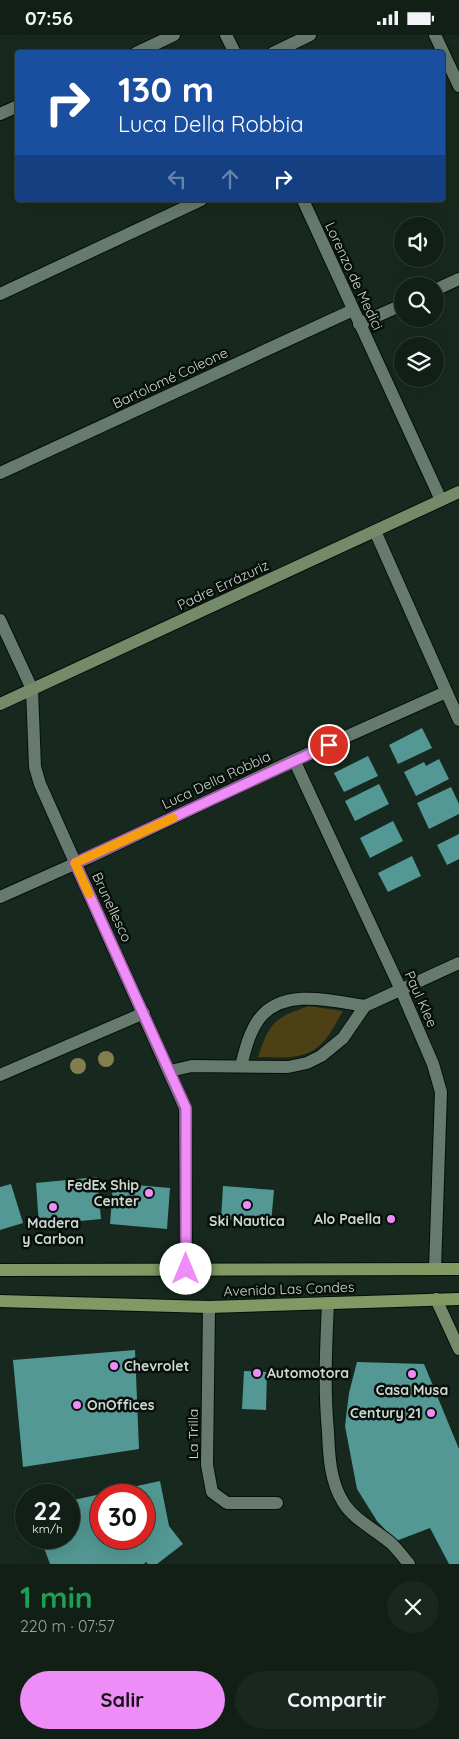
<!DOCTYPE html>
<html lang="es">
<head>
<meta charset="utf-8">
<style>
  :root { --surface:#111f16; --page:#1a271f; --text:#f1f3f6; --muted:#9ca2a1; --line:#303d35; --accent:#ee8cf8 }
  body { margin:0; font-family:Quicksand,sans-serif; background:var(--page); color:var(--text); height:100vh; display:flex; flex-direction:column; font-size:19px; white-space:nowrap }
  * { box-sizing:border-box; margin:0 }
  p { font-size:16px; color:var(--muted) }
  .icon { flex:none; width:28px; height:28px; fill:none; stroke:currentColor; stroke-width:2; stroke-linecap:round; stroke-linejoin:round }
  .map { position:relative; height:1529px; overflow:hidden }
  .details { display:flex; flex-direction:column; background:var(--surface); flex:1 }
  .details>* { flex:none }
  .banner { position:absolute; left:15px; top:15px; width:430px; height:152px; border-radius:5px; box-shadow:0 5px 20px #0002,0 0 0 1px var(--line); background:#1a4fa0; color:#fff; overflow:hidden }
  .controls { position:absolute; left:394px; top:182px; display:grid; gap:10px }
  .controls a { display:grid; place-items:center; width:50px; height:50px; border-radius:50%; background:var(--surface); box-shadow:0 5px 20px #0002,0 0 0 1px var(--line); font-size:25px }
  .speed { position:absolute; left:15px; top:1449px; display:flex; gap:10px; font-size:25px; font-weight:700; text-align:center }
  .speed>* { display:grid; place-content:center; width:65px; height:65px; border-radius:50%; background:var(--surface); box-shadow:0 5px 20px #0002,0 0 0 1px var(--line); line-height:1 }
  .speed small { font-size:12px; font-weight:400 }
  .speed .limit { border:8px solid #d22; background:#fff; color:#111 }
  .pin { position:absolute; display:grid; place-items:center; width:42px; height:42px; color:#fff; margin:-21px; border:2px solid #fff; border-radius:50%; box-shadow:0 1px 5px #0007 }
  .me { position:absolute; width:55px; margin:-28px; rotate:0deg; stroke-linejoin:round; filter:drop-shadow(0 0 4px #0008) }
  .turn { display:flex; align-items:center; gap:18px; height:105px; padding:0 20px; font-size:22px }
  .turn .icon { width:65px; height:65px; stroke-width:2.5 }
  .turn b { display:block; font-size:35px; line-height:42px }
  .lanes { display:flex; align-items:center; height:48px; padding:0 20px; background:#0003; justify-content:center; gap:25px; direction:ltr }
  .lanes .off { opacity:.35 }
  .round { display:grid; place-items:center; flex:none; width:52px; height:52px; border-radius:26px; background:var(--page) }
  .head { display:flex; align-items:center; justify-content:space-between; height:85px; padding:0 20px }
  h1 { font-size:30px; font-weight:800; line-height:38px; color:#1e9e55 }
  .button { display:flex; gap:10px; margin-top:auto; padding:10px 20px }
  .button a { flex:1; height:58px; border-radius:30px; background:var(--accent); color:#111; font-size:20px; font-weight:800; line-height:58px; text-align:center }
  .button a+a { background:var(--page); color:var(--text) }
  .status { display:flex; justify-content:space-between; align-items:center; height:35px; padding:0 25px; background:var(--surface); direction:ltr }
  .status svg { height:14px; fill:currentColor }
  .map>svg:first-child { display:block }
</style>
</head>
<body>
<div class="status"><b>07:56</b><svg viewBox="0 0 49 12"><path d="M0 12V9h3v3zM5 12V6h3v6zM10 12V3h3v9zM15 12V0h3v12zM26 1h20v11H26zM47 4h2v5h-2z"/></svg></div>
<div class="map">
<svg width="459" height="1529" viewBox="0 0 459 1529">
  <rect width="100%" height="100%" fill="#17291e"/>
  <!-- green -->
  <path fill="#4d4015" d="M309,971l34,5c-7,11 -13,25 -22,33 -16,17 -42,13 -63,13 12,-35 16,-39 51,-51z"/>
  <!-- building -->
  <path fill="#539894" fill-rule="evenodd" d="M422,693l10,20 -34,16 -9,-19z
    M368,721l10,20 -34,16 -10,-19z
    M439,724l10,20 -33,17 -12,-24 20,-10 2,4z
    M379,749l10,20 -34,17 -10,-20z
    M451,752l8,17v10l-30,15 -12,-26z
    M393,786l10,20 -33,17 -10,-20z
    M459,799v25l-12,6 -10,-20z
    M412,821l9,20 -33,16 -10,-19z
    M97,1142l4,42 -62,6 -3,-42z
    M113,1148l57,5 -3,41 -57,-5z
    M11,1149l12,39 -23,7v-43z
    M223,1151l51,4 -3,33 -50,-4z
    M135,1315l4,99 -116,18 -10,-107z
    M357,1327l67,2 35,85v115h-10l-19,-36 -34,13 -19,-20 -20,-32 -12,-63 4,-33z
    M244,1336l23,1 -1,38 -24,-1z
    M160,1446l9,45 14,18 -26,20h-9l-2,-2 -2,2h-94l-10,-27h29v-36zM101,1460h43v42h-43z"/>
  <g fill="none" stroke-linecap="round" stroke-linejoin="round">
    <!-- lane casing -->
    <g stroke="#021108" stroke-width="14">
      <path id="lane" d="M328,1268c-2,43 -4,86 0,129 1,24 2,49 15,70 11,18 33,28 49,42 6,6 11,13 17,20"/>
    </g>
    <!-- street casing -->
    <g stroke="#021108" stroke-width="14">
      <path id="street" d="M226,0l9,18
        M435,0l24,51
        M136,18l38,-18
        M273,18l37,-18
        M0,79l18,-8
        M303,165l138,300
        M435,255l24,-11
        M0,259l201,-94
        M359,289l43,-19
        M0,438l353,-163
        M375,496l84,189
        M0,585l32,69 3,78 5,17 145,324 1,161
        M294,725l107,230 32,74 8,28 -6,177
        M0,862l90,-40 204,-97 152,-68
        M241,1031c4,-16 8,-33 18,-47 24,-32 74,-18 106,-13
        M170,1036l22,-5 96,1 19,-4 14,-7 22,-18 22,-32 94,-43
        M0,1040l144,-62
        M209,1272l-2,158 5,27 15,11h50"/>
    </g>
    <!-- secondary casing -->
    <g stroke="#021108" stroke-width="14">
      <path id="secondary" d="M0,669l459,-212
        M436,1264l23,50"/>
    </g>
    <!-- primary casing -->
    <g stroke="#021108" stroke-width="14">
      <path id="primary" d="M0,1235l459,-1
        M0,1266l209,6 250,-8"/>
    </g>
    <!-- lane -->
    <use href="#lane" stroke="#667a6e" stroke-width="12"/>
    <!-- street -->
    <use href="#street" stroke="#667a6e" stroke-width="12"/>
    <!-- secondary -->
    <use href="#secondary" stroke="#748a68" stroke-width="12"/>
    <!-- primary -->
    <use href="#primary" stroke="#819963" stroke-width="12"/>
  </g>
  <!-- trees -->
  <g fill="#847e4f">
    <circle cx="106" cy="1024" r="8"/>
    <circle cx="78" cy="1031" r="8"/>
  </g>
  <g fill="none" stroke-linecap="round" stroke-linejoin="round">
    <!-- route casing -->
    <g stroke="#9b5ba1" stroke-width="12">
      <path id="route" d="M186,1234v-161l-111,-245 254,-118"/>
    </g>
    <!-- route -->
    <use href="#route" stroke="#ee8cf8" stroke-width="9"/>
    <!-- slow -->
    <path stroke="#f59e0b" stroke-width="9" d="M89,859l-14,-31 98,-45"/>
  </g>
  <!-- markers -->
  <g fill="#ee8cf8" stroke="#080f0b" stroke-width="2">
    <circle cx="149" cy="1158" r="5"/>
    <circle cx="247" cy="1170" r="5"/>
    <circle cx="53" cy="1172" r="5"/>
    <circle cx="391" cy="1184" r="5"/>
    <circle cx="114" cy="1331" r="5"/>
    <circle cx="257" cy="1338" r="5"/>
    <circle cx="412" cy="1339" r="5"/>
    <circle cx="77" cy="1370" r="5"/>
    <circle cx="431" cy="1378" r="5"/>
  </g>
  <g text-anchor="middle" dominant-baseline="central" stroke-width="5" stroke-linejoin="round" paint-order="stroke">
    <!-- street labels -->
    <g font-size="14" fill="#cdd8d1" stroke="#080f0b">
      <text transform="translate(354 241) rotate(65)">Lorenzo de Medici</text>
      <text transform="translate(170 343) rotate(-25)">Bartolomé Coleone</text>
      <text transform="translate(223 550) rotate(-25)">Padre Errázuriz</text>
      <text transform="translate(216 745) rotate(-25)">Luca Della Robbia</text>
      <text transform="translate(112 872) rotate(65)">Brunellesco</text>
      <text transform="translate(421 964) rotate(66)">Paul Klee</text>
      <text transform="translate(289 1254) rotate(-2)">Avenida Las Condes</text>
      <text transform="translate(193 1399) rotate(-90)">La Trilla</text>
    </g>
    <!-- poi labels -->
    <g font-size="14" font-weight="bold" fill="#cdd8d1" stroke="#080f0b" text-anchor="end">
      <text x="139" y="1150">FedEx Ship<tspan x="139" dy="16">Center</tspan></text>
      <text x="381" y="1184">Alo Paella</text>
      <text x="247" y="1186" text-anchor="middle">Ski Nautica</text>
      <text x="53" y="1188" text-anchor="middle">Madera<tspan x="53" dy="16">y Carbon</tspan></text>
      <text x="124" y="1331" text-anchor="start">Chevrolet</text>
      <text x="267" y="1338" text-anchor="start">Automotora</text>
      <text x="412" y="1355" text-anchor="middle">Casa Musa</text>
      <text x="87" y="1370" text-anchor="start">OnOffices</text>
      <text x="421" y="1378">Century 21</text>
    </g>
  </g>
</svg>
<div class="controls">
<a><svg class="icon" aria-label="sound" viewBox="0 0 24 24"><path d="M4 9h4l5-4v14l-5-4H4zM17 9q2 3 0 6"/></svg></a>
<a><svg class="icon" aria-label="search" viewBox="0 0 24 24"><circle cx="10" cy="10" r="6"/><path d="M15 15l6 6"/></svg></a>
<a><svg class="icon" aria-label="layers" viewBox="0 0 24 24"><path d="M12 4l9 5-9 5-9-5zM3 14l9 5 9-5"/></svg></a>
</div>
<div class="speed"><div>22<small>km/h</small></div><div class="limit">30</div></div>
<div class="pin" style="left:329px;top:710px;background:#d93025"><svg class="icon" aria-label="arrive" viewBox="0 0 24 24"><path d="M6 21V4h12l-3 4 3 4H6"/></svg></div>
<svg class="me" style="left:186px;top:1234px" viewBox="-20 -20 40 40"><circle r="19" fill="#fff"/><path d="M0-13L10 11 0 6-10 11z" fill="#ee8cf8"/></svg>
<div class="banner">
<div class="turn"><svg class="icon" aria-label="right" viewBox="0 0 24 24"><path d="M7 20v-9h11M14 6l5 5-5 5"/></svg><div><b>130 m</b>Luca Della Robbia</div></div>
<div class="lanes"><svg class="icon off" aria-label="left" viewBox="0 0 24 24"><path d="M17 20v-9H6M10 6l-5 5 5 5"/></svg><svg class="icon off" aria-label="ahead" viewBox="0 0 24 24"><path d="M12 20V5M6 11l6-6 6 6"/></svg><svg class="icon" aria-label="right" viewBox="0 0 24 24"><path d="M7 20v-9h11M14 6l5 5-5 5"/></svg></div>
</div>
</div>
<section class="details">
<div class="head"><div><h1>1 min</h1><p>220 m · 07:57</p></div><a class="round"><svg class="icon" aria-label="close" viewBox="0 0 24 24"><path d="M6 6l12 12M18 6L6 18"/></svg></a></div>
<div class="button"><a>Salir</a><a>Compartir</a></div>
</section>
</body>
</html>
